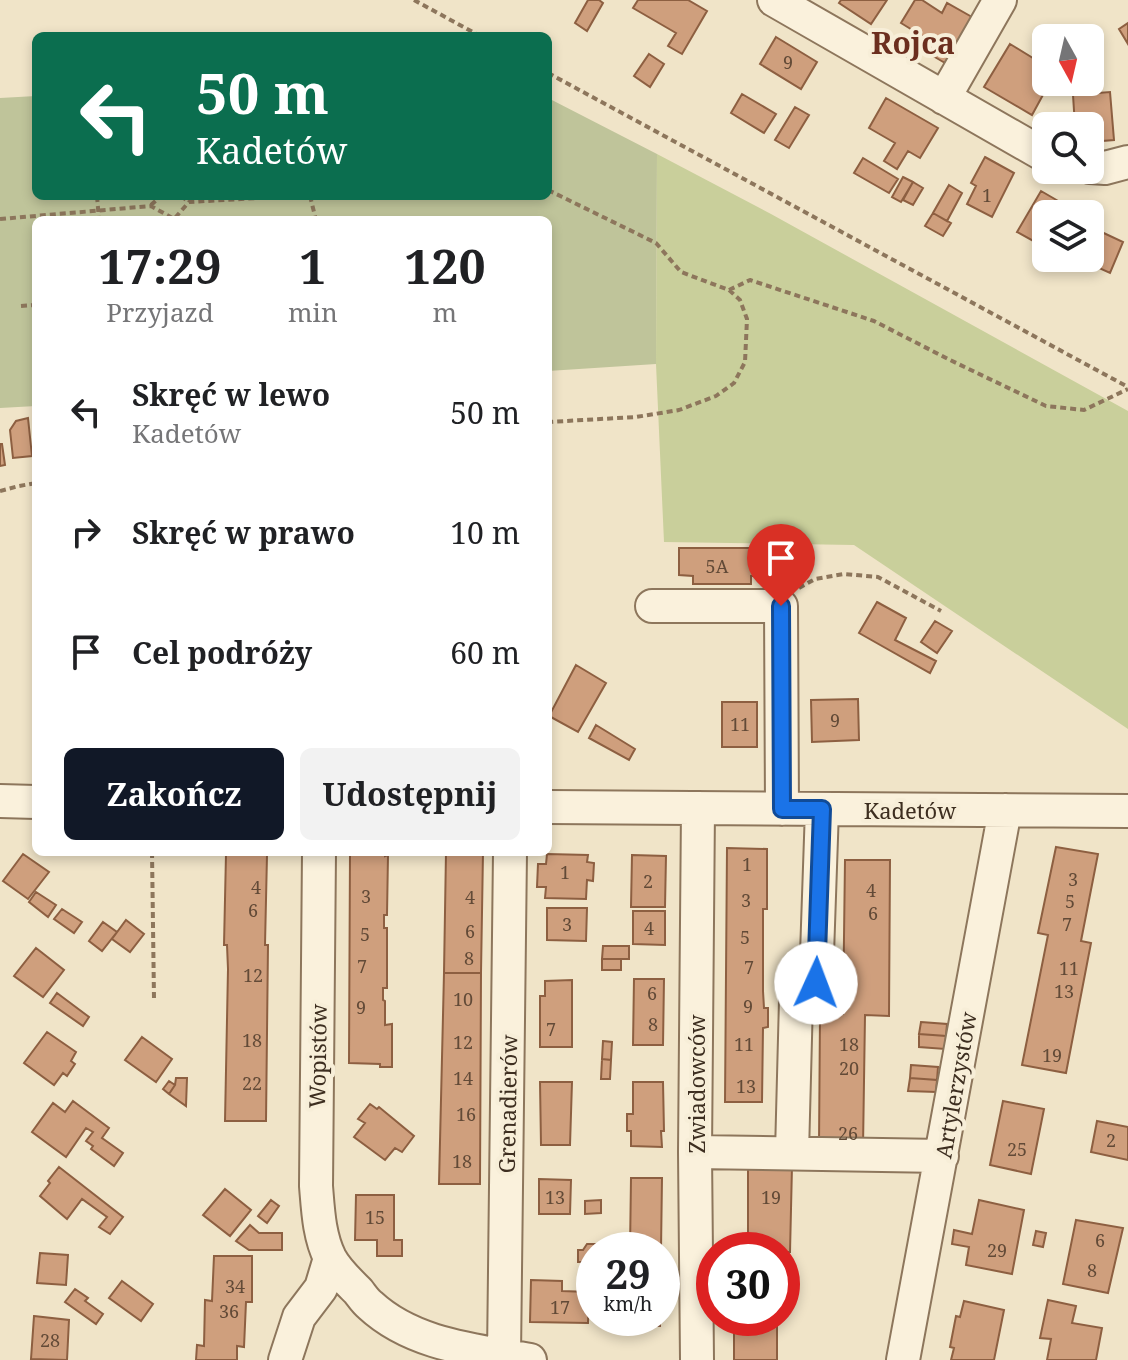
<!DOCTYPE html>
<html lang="pl">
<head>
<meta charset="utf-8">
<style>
  :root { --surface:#fff; --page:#f2f2f2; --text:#202124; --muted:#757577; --accent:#111827 }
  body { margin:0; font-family:"Noto Serif",serif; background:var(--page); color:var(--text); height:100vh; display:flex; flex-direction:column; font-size:30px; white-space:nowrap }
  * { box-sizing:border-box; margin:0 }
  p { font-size:26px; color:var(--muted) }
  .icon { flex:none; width:44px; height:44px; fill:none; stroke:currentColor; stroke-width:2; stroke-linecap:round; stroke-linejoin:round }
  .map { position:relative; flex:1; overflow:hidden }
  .details { position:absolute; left:32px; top:216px; width:520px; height:640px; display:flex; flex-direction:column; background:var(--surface); border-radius:12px; box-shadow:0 4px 12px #0003 }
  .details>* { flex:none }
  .hud { position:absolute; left:32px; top:32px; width:520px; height:168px; border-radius:12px; box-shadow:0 4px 12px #0003; background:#0b6e4f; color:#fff; overflow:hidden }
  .needle { width:52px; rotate:172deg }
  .tools { position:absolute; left:1032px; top:24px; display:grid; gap:16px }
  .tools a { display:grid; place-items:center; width:72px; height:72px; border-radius:12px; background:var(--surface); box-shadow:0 4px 12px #0003; font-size:40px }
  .speed { position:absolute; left:576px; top:1232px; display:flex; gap:16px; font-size:40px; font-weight:700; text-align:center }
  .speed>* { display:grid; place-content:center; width:104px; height:104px; border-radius:50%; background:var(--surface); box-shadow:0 4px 12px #0003; line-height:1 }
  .speed small { font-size:20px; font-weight:400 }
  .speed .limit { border:12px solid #d22; background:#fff; color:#111 }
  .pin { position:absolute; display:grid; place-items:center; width:68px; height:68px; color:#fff; margin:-82px -34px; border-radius:50% 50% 50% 0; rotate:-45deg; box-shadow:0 0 8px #0007 }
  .pin .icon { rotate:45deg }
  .me { position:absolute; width:88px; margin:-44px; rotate:2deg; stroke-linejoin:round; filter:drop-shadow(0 0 6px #0008) }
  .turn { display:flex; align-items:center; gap:28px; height:168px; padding:0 32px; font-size:36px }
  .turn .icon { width:104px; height:104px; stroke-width:2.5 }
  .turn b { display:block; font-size:56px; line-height:68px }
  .eta { display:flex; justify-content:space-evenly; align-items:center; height:136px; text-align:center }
  .eta b { font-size:48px; font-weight:700; line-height:56px }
  .primary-button { display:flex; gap:16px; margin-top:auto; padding:16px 32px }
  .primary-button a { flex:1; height:92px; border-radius:12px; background:var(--accent); color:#fff; font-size:32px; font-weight:700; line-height:92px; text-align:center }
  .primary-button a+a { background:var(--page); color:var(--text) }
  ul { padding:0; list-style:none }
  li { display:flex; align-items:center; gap:24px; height:120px; padding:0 32px }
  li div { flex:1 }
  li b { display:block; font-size:30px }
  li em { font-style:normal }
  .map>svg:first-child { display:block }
</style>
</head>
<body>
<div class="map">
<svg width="1128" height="1360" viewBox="0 0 1128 1360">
  <rect width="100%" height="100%" fill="#f0e4c8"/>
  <!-- green -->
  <path fill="#c9cf9b" d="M657,154l114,60 357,197v318l-274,-184 -190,-3 -8,-178z"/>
  <!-- cemetery -->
  <path fill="#bfc49a" d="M36,96v100h512v-98l109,56 -1,210 -108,7v-151h-512v186l-36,2v-310z"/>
  <!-- building -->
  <path fill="#cf9f7d" stroke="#8d5f41" stroke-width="2" d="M588,0h11l4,3 -16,28 -12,-8z
    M638,0h50l19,11 -25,43 -14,-8 8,-13 -43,-25z
    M841,0h46l-16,24 -32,-21z
    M915,0h7l20,13 5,-10 25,14 -27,46 -24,-14 6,-10 -26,-16z
    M1128,23v21l-9,-15z
    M776,37l41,25 -16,27 -41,-25z
    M1010,44l31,19 -4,7 9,5v7h4l-18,33 -48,-28z
    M649,54l15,10 -14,23 -16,-11z
    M1110,92l4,48 -24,2v-16h-15l-2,-31z
    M742,94l34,20 -12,19 -33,-20z
    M886,98l52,30 -18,30 -12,-7 -11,18 -13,-8 11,-18 -26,-15z
    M795,107l14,8 -20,33 -14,-8z
    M985,157l29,16 -22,44 -25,-13 9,-18 -5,-3z
    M863,158l35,21 -9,14 -35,-20z
    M903,177l10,5 -12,20 -9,-5z
    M913,182l10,6 -10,17 -10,-5z
    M949,185l13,8 -15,28 -14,-8z
    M1041,191l31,18 -3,5h-23v34l-29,-16z
    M933,213l18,10 -8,13 -18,-10z
    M1093,228l30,14 -13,31 -31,-14 11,-1v-24z
    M28,418l4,38 -19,2 -3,-28 6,-9z
    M0,444h2l3,21 -5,1z
    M679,548h72v8h5v20h-5v8h-58v-8l-14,-1z
    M877,602l29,16 -11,22 41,21 -6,12 -71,-40z
    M935,621l17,10 -15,22 -16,-11z
    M576,665l30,18 -28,49 -29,-16z
    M858,699l1,41 -47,2 -1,-42z
    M722,702h35v45h-35z
    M596,725l39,24 -6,11 -40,-22z
    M1056,847l42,7 -17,87 10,2 -25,130 -44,-8 26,-130 -10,-2z
    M727,848l40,1v60h-4v82l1,17h4v19l-5,1 -1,74h-37z
    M350,852h35v4l3,-1 -1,60h-3v13h3v60h-4v12l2,1v24l7,-1v43h-12v-3l-31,-1z
    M446,852h37l-2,121h-37z
    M23,854l26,18 -21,27 -25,-18z
    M226,854l41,1 -2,90h3l-2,176h-41l3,-152 -1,-24h-3z
    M547,854l41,1 -1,7 7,1 -1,18 -6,-1 -1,19 -41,-1 1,-11h-9l1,-23h8z
    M632,855l34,1 -1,51h-34z
    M845,860h45l-1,156 -24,-1 -2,132 -44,-1 1,-132h23z
    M36,892l20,13 -8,12 -19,-15z
    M547,908h40l-1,33 -39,-1z
    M62,909l20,13 -8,11 -20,-14z
    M633,911h32v34l-32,-1z
    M126,920l18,14 -14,18 -18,-13z
    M103,922l14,10 -15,19 -13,-10z
    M603,946h26v13h-27z
    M36,948l28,22 -21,27 -29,-21z
    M602,959h19v11h-19z
    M444,973h37l-1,211h-41z
    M634,979h30l-1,66h-30z
    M572,980v67h-32v-51h5v-15z
    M57,993l32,24 -6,9 -33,-23z
    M921,1022l26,2 -1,12 -27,-2z
    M47,1032l29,20 -5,9 4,3 -8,12 -4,-3 -9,12 -30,-22z
    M919,1034l27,2 -1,13 -26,-2z
    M142,1037l30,22 -16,23 -31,-22z
    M603,1041l9,1 -1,18 -9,-1z
    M602,1059l9,1 -1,19h-9z
    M911,1065l27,2 -1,13 -27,-2z
    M176,1078h11l-1,28 -17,-12 6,-9z
    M910,1078l27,2 -1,12 -28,-1z
    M169,1081l6,4 -6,9 -6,-5z
    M540,1082h32l-2,63h-29z
    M633,1082h30l1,49h-3l1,16 -31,-1v-15h-4v-17h6z
    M73,1101l36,27 -7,10 21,15 -9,13 -23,-17 2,-3 -7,-5 7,-9 -7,-4 -20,29 -34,-25 21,-29 12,9z
    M1003,1101l41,8 -13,65 -41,-9z
    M370,1104l7,5 2,-2 35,29 -12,16 -7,-4 -10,12 -31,-23 11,-14 -7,-4z
    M1097,1121l31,6v33l-37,-8z
    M748,1166h44l-2,86h-8v-2h-34z
    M59,1167l64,50 -13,17 -11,-7 8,-10 -25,-18 -15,20 -27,-23 10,-13 -2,-2z
    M631,1178h31l-1,72h-31z
    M539,1179l32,1 -1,34h-31z
    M225,1189l26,21 -21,26 -27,-21z
    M356,1195h38v45h8v16h-25v-16h-22z
    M271,1200l8,6 -12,17 -9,-7z
    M601,1200v13l-16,1v-13z
    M979,1200l45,10 -12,64 -46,-9 3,-18 -17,-3 2,-14 18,4z
    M1076,1220l47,8 -15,65 -45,-9z
    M250,1225l9,8h23v17h-33l-13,-9z
    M1036,1231l10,2 -3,14 -10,-2z
    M587,1244h13l-1,6h-5v12h-16v-12h5z
    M599,1247h23v3h-23z
    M40,1253l28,2 -2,30 -29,-2z
    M214,1256h38v46h-6l-2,45 -7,-1v14h-41l1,-15 7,1 1,-46 7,1z
    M587,1265h7v25h-7z
    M531,1280l31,1v10l27,1 -1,31 -58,-1z
    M122,1281l31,23 -12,17 -32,-23z
    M75,1289l13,9 -3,3 18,13 -7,10 -31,-22z
    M1048,1300l28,6 -4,17 30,5 -6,32h-49l4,-21 -11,-1z
    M964,1301l40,9 -10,50h-43l3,-12 -4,-1 6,-31 4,1z
    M34,1316l35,4 -2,40 -36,-1z
    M623,1318h37v8l-37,-1z
    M734,1318h43v42h-43z"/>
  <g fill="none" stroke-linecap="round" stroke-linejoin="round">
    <!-- minor casing -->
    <g stroke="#8d765c" stroke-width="36">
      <path id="minor" d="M774,0l272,156
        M944,98l56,-98
        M1090,167l15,1 23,-6
        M652,606h129l1,203
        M0,801l36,1
        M548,807l580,4
        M319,852l-3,334c2,24 3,50 14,72 7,13 18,23 28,33 4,5 7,10 12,14 43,40 105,45 160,55
        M816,983l6,-174
        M695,1152l247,4
        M792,1153l4,-153
        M504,1355l6,-503
        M285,1360l14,-43 22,-29 9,-30
        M697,1360l-2,-208 3,-344
        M903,1360l102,-550"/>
    </g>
    <!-- path -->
    <path stroke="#8d765c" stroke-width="4" stroke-dasharray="6 4" stroke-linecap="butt" d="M414,0l66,36
      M548,73l580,314
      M548,190l108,53 25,29 48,18 11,10 7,19 -2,43 -11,21 -18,13 -37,14 -43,7 -88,5
      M97,196l2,24
      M181,196l8,6
      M310,196l6,24
      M151,205l10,-9
      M0,219l151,-13 23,13 15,-17 105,-6
      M729,290l21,-10 124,41 76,39 96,46 38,4 44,-21
      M21,306l15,-1
      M0,491l19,-5 17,-3
      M799,588l16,-9 29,-5 34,3 63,34
      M152,852l2,147"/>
    <!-- minor -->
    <use href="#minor" stroke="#faf1dc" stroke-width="32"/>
  </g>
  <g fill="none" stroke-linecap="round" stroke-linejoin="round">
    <!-- route casing -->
    <g stroke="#114b97" stroke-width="20">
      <path id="route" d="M781,606l1,203h40l-6,174"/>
    </g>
    <!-- route -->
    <use href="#route" stroke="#1a73e8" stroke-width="14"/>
  </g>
  <g text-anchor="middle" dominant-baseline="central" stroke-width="8" stroke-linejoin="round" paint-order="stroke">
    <!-- number labels -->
    <g font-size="18" fill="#624a37">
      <text x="788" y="62">9</text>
      <text x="987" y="195">1</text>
      <text x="717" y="566">5A</text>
      <text x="835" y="720">9</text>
      <text x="740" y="724">11</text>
      <text x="747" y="864">1</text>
      <text x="565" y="872">1</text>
      <text x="1073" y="879">3</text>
      <text x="648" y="881">2</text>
      <text x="256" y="887">4</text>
      <text x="871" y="890">4</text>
      <text x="366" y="896">3</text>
      <text x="470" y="897">4</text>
      <text x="746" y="900">3</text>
      <text x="1070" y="901">5</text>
      <text x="253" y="910">6</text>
      <text x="873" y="913">6</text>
      <text x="567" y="924">3</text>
      <text x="1067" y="924">7</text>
      <text x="649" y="928">4</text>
      <text x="470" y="931">6</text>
      <text x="365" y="934">5</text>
      <text x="745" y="937">5</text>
      <text x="469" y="958">8</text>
      <text x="362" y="966">7</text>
      <text x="749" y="967">7</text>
      <text x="1069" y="968">11</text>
      <text x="253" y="975">12</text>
      <text x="1064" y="991">13</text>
      <text x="652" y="993">6</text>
      <text x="463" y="999">10</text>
      <text x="748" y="1006">9</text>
      <text x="361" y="1007">9</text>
      <text x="653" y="1024">8</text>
      <text x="551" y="1029">7</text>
      <text x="252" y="1040">18</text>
      <text x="463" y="1042">12</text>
      <text x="744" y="1044">11</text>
      <text x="849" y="1044">18</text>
      <text x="1052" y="1055">19</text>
      <text x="849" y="1068">20</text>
      <text x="463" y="1078">14</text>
      <text x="252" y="1083">22</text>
      <text x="746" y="1086">13</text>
      <text x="466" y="1114">16</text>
      <text x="848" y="1133">26</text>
      <text x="1111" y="1140">2</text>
      <text x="1017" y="1149">25</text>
      <text x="462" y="1161">18</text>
      <text x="555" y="1197">13</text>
      <text x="771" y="1197">19</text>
      <text x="375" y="1217">15</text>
      <text x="1100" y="1240">6</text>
      <text x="997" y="1250">29</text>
      <text x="1092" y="1270">8</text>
      <text x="235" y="1286">34</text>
      <text x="560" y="1307">17</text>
      <text x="229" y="1311">36</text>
      <text x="50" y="1340">28</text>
    </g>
    <!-- street labels -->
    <g font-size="22" fill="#3d2e20" stroke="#f7eed8">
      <text x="910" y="810">Kadetów</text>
      <text transform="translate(317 1056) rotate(-89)">Wopistów</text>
      <text transform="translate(696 1084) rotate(-90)">Zwiadowców</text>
      <text transform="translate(955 1085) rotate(-80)">Artylerzystów</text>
      <text transform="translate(507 1104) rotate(-89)">Grenadierów</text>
    </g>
    <!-- district labels -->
    <g font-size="30" font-weight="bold" fill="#6b2e1e" stroke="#f7eed8">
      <text x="913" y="42">Rojca</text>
    </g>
  </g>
</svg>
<div class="tools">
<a><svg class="needle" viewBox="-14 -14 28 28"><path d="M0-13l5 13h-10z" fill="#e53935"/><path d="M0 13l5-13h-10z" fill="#757577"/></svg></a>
<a><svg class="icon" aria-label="search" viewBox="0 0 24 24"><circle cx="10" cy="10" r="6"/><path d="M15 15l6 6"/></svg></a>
<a><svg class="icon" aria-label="layers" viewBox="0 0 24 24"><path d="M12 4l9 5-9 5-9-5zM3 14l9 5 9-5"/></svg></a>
</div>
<div class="speed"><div>29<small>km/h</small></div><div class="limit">30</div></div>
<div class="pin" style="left:781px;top:606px;background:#d93025"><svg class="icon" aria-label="arrive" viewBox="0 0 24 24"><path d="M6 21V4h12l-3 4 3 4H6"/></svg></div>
<svg class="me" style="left:816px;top:983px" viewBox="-20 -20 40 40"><circle r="19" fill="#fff"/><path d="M0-13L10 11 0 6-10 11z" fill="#1a73e8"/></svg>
<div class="hud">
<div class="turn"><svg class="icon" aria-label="left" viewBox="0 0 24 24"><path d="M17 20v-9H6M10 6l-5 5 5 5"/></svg><div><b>50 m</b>Kadetów</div></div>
</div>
<section class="details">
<div class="eta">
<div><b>17:29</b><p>Przyjazd</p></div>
<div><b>1</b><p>min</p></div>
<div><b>120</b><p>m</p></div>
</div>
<ul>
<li><svg class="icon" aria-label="left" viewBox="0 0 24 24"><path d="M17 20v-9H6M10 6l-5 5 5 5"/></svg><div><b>Skręć w lewo</b><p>Kadetów</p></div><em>50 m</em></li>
<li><svg class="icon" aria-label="right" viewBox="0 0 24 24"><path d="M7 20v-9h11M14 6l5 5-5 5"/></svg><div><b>Skręć w prawo</b></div><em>10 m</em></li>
<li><svg class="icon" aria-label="arrive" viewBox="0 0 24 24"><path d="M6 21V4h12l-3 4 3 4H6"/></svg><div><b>Cel podróży</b></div><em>60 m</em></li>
</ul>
<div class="primary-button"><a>Zakończ</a><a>Udostępnij</a></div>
</section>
</div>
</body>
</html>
